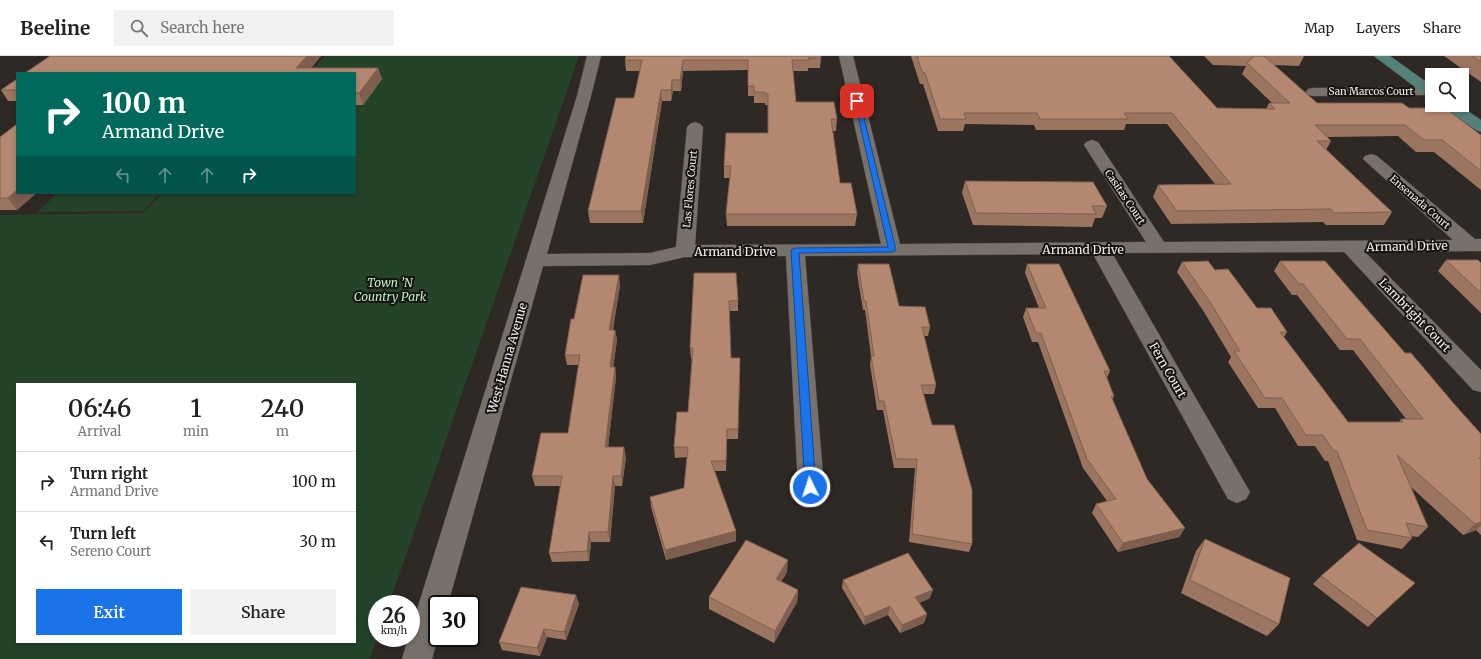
<!DOCTYPE html>
<html lang="en">
<head>
<meta charset="utf-8">
<style>
  :root { --surface:#fff; --page:#f2f2f2; --text:#222; --muted:#767676; --line:#e0e0e0; --accent:#1a73e8 }
  body { margin:0; font-family:Merriweather,serif; background:var(--page); color:var(--text); height:100vh; display:flex; flex-direction:column; font-size:15px; white-space:nowrap }
  * { box-sizing:border-box; margin:0 }
  p { font-size:13px; color:var(--muted) }
  .icon { flex:none; width:22px; height:22px; fill:none; stroke:currentColor; stroke-width:2; stroke-linecap:round; stroke-linejoin:round }
  .map { position:relative; flex:1; overflow:hidden }
  .sheet { position:absolute; left:16px; top:327px; width:340px; height:260px; display:flex; flex-direction:column; background:var(--surface); border-radius:0px; box-shadow:0 2px 6px #0003 }
  .sheet>* { flex:none }
  .guide { position:absolute; left:16px; top:16px; width:340px; height:122px; border-radius:0px; box-shadow:0 2px 6px #0003; background:#00695c; color:#fff; overflow:hidden }
  .controls { position:absolute; left:1425px; top:12px; display:grid; gap:8px }
  .controls a { display:grid; place-items:center; width:44px; height:44px; border-radius:0px; background:var(--surface); box-shadow:0 2px 6px #0003; font-size:20px }
  .speed { position:absolute; left:368px; top:539px; display:flex; gap:8px; font-size:20px; font-weight:700; text-align:center }
  .speed>* { display:grid; place-content:center; width:52px; height:52px; border-radius:50%; background:var(--surface); box-shadow:0 2px 6px #0003; line-height:1 }
  .speed small { font-size:10px; font-weight:400 }
  .speed .limit { border:2px solid #111; border-radius:6px; background:#fff; color:#111 }
  .pin { position:absolute; display:grid; place-items:center; width:34px; height:34px; color:#fff; margin:-17px; border-radius:8px; box-shadow:0 2px 6px #0006 }
  .me { position:absolute; width:44px; margin:-22px; rotate:356deg; stroke-linejoin:round; filter:drop-shadow(0 0 3px #0008) }
  .turn { display:flex; align-items:center; gap:14px; height:84px; padding:0 20px; font-size:18px }
  .turn .icon { width:52px; height:52px; stroke-width:2.5 }
  .turn b { display:block; font-size:28px; line-height:34px }
  .lanes { display:flex; align-items:center; height:38px; padding:0 20px; background:#0003; justify-content:center; gap:20px; direction:ltr }
  .lanes .off { opacity:.35 }
  .eta { display:flex; justify-content:space-evenly; align-items:center; height:68px; text-align:center }
  .eta b { font-size:24px; font-weight:600; line-height:28px }
  .action { display:flex; gap:8px; margin-top:auto; padding:8px 20px }
  .action a { flex:1; height:46px; border-radius:0px; background:var(--accent); color:#fff; font-size:16px; font-weight:600; line-height:46px; text-align:center }
  .action a+a { background:var(--page); color:var(--text) }
  ul { padding:0; list-style:none }
  li { display:flex; align-items:center; gap:12px; height:60px; padding:0 20px; border-top:1px solid var(--line) }
  li div { flex:1 }
  li b { display:block; font-size:15px }
  li em { font-style:normal }
  header { display:flex; align-items:center; gap:24px; box-sizing:border-box; height:56px; padding:0 20px; background:var(--surface); border-bottom:1px solid var(--line) }
  header strong { font-size:19px }
  nav { display:flex; gap:22px; margin-inline-start:auto; font-size:14px }
  .search { width:280px; height:36px; background:var(--page); display:flex; align-items:center; gap:10px; box-sizing:border-box; padding:0 14px; border-radius:0px; color:var(--muted); font-size:15px }
  .map>svg:first-child { display:block }
</style>
</head>
<body>
<header>
<strong>Beeline</strong>
<div class="search"><svg class="icon" aria-label="search" viewBox="0 0 24 24"><circle cx="10" cy="10" r="6"/><path d="M15 15l6 6"/></svg>Search here</div>
<nav><a>Map</a><a>Layers</a><a>Share</a></nav>
</header>
<div class="map">
<svg width="1481" height="603" viewBox="0 0 1481 603">
  <rect width="100%" height="100%" fill="#2f2925"/>
  <!-- green -->
  <path fill="#244329" fill-rule="evenodd" d="M325,0h254l-190,548h-12v34l-7,21h-370v-444l143,-2 20,-20h192v-120h-45zM17,328h338v258h-338z
    M58,137h102l-17,18 -106,1z"/>
  <g fill="none" stroke-linecap="round" stroke-linejoin="round">
    <!-- street casing -->
    <g stroke="#4c4743" stroke-width="1">
      <path id="street" d="M587,0h14l-10,40 -44,158 103,-1 26,-6 11,-120 3,-3 5,-2 5,2 3,3 -8,118 186,-1 -42,-188h14l47,188 246,-2 -62,-97 2,-3 6,-2 6,2 66,100 289,-2 -90,-81 2,-3 6,-2 6,2 98,83h6v12l-116,1 116,118v22l-8,-2 -129,-138 -232,1 138,239 -4,7 -9,4 -9,-4 -135,-245 -288,2 19,231 -4,7 -9,3 -9,-3 -4,-7 -12,-231 -101,1 -35,8 -107,1 -95,338h-11v34h1l-6,21h-30l6,-21h3v-9l166,-533z
        M1429,31h3v8h-3l-116,1 -5,-1 -2,-3 2,-3 5,-1z"/>
    </g>
    <!-- secondary casing -->
    <g stroke="#4c4743" stroke-width="1">
      <path id="secondary" d="M1374,0h16l42,30v11l-5,-1z
        M1442,49h17l22,15v12l-5,-2 -32,-22z"/>
    </g>
    <!-- street -->
    <use href="#street" fill="#77706b" fill-rule="evenodd"/>
    <!-- secondary -->
    <use href="#secondary" fill="#54817a" fill-rule="evenodd"/>
  </g>
  <!-- wall -->
  <path fill="#9b7560" d="M50,0h271l-10,12h67l4,11 -19,26h-8v-32h-330z
    M911,0h258l48,52 49,1 3,-6h3l-30,-29 4,-8 -33,-1 -9,-9h100l-5,10 -25,-1 43,38 92,5 72,27v55l-47,-38h-18l-18,-16 -71,1 4,4 -5,9 66,62 -8,13h-58l-3,-3 -152,2 -18,-27 5,-12 57,-1 -48,-60h-41l-2,6h-88l-2,-5 -69,-1 -2,7h-25l-15,-47h-3z
    M1444,0h37v26z
    M821,2l-1,10h-12v3h-15l3,31 41,17 -1,12h-3l7,52 17,31 -2,12h-128l-1,-12 4,-36h-6v-12l44,-33v-28h-3v-2h-11v-7h-6v-26l-65,1 -2,20h-8l-2,10h-9l-19,122h-53l-2,-12 46,-113 6,-27h-14l-1,-11z
    M1,34h16v11h-9z
    M0,81l17,73h-17z
    M965,125l142,25 -5,12h-7l-3,9 -119,-2 -11,-32z
    M1446,204l35,3v50l-43,-42z
    M1280,205l125,92 50,52 26,29v101l-5,-5 -13,5 -52,-48 17,40 -10,10 -7,-1 1,2 -10,11 -45,-9 -29,-79h-3l-10,-15h-17l-23,-38h-17l-30,-46 3,-5 -27,-45 -27,-40 5,-10 33,8 42,38 30,24 -3,5 64,85h51l2,-3h5l-53,-69h-13l-43,-55h-5l-18,-24z
    M858,208l41,42 31,21 -2,9h-4l12,49 -2,9h-11l9,31 40,119 -3,8 -60,-10 6,-74h-21l-11,-58h-6l-7,-45 1,-9 -6,-46h-2l-6,-37z
    M1027,208l83,107 -3,7 7,18 -2,4 35,79 38,49 -6,9 -61,15 -26,-39 4,-9 11,-3 -24,-33 -45,-126h-6l-9,-25 3,-9h13l-14,-35z
    M694,217l44,27v11h-9l2,47 9,10 -2,71h-11l-1,32h-12l22,70 -70,19 -15,-53 -1,-10 34,-9 3,-31 -12,1 -1,-11 14,-35 4,-53h-1l-1,-11z
    M620,229l-7,45h2l2,10 -4,27h2l1,10 -8,70 18,10 -4,29h-7l-5,56h-19l-2,19 -37,1 -3,-9 11,-67h-25l-3,-10 36,-43 11,-68h-12l-2,-10 9,-36z
    M1205,483l74,85 -12,12 -86,-43 15,-42z
    M787,516l-6,9 17,9 -1,12 -23,41 -65,-34v-12z
    M1321,520l56,42 -9,9 -55,-43z
    M843,524l87,18 -11,5 8,11 -3,9 -24,10 -12,-18 -24,10 -22,-37z
    M579,548l-13,36 -19,-3 -7,19 -38,-6 -3,-8z"/>
  <!-- shaded-wall -->
  <path fill="#7e5f4e" d="M307,0h14l-15,17 -10,-5z
    M683,4v11l-2,20 -1,-11z
    M378,12l4,11 -19,26 -4,-12z
    M672,24l1,11 -2,10v-11z
    M661,34l1,11 -19,122 -2,-12z
    M17,134v3h20l-20,17 -9,-12z
    M619,219l1,10 -9,55 -2,-10z
    M615,274l2,10 -5,37 -2,-10z
    M615,311l1,10 -9,80 -2,-10z
    M624,391l2,10 -4,29 -1,-10z
    M613,420l2,10 -5,56 -2,-10z
    M1481,466v4l-5,4 -13,5 12,-11z
    M1185,472l-6,9 -61,15 5,-9z
    M736,475v10l-70,19 -1,-10z
    M589,476l2,10 -2,19 -2,-10z
    M788,504l-1,12 -11,19v-12z
    M798,534l-1,12 -23,41 1,-12z
    M933,534l-3,8 -17,8 2,-9z
    M576,539l3,9 -13,36 -2,-8z
    M890,550l-2,9 -24,10 1,-8z
    M927,558l-3,9 -24,10 2,-8z
    M544,573l3,8 -7,19 -3,-8z"/>
  <!-- building -->
  <path fill="#b48870" stroke="#7e5f4e" d="M50,0h257l-11,12h82l-19,25h-4v-20h-330z
    M626,0h195v2h-13l1,2h-17l4,42h38l3,17h-6l9,64h11l6,31h-131l5,-48h-7l2,-33h42v-39h-3v-2h-11v-6h-6v-26h-65l-3,20h-8l-1,10h-10l-20,121h-53l28,-113h18l8,-38h-17z
    M917,0h252l48,52 58,1 -6,-6h21l-43,-40 7,-7h10l53,47h85l7,5h36l36,27v36l-39,-31h-18l-19,-15h-90l16,16h-14l75,71 -58,1 -3,-4 -154,2 -19,-26 73,-1 -59,-71h-48l4,6h-88l-3,-6h-73l2,6h-26l-15,-46 -3,-1z
    M1472,0h9v6z
    M17,23v11h-16z
    M17,68v66l-9,8h-8v-61z
    M965,125l128,1 14,24h-15l4,8 -120,-1z
    M1446,204h32l3,3v30z
    M1208,205l7,9 13,-1 29,39h14l16,24h-7l68,90h55l-2,-3h22l-63,-80h-13l-44,-55h-4l-19,-23h45l80,92h6l44,52 26,29v24h-2l2,1v63l-6,2 -78,-69 31,72 -22,-4 6,15 -45,-8 -30,-79h-3l-11,-16h-17l-24,-37h-17l-31,-47h6l-30,-49 -28,-40z
    M858,208h31l10,42 26,1 5,20h-8l14,58h-15l11,40h22l18,65v54l-60,-10 5,-75h-21l-12,-58h-5l-8,-45h3l-8,-55h-2z
    M1027,208h32l51,107h-6l10,25h-3l36,83 38,49 -62,15 -27,-39 20,-5 -29,-40 -46,-126h-5l-10,-25h20z
    M694,217h42l2,27 -9,1 2,57h9l-2,71h-11l-1,32h-15l25,70 -71,19 -15,-53 34,-9 4,-41h-14l3,-35h11l5,-64h-3z
    M583,219h36l-10,55h6l-5,37h5l-10,80h19l-3,29h-8l-5,56h-19l-2,19 -38,2 13,-77h-30l9,-43h27l12,-78h-15l6,-36h3z
    M1205,483l85,39 -11,46 -89,-44z
    M746,484l42,20 -12,19 22,11 -23,41 -66,-34z
    M1359,487l56,40 -38,35 -56,-42z
    M908,497l25,37 -18,7 12,17 -25,11 -12,-19 -25,11 -22,-37z
    M521,531l55,8 -12,37 -20,-3 -7,19 -38,-6z"/>
  <!-- route -->
  <path fill="#1a73e8" stroke="#114b97" d="M854,43l6,2 36,149 -4,2 -93,1 17,234 -2,3 -4,2 -3,-2 -2,-3 -14,-237 4,-2 93,-1z"/>
  <g text-anchor="middle" dominant-baseline="central" stroke-width="4" stroke-linejoin="round" paint-order="stroke">
    <!-- far-street labels -->
    <g font-size="10" fill="#f2eeec" stroke="#151211">
      <text x="1371" y="35">San Marcos Court</text>
      <text transform="translate(690 133) rotate(-85)">Las Flores Court</text>
      <text transform="translate(1125 141) rotate(56)">Casitas Court</text>
      <text transform="translate(1420 146) rotate(41)">Ensenada Court</text>
    </g>
    <!-- street labels -->
    <g font-size="12" fill="#f2eeec" stroke="#151211">
      <text transform="translate(1407 190) rotate(-1)">Armand Drive</text>
      <text x="1083" y="193">Armand Drive</text>
      <text x="735" y="195">Armand Drive</text>
      <text transform="translate(1415 259) rotate(46)">Lambright Court</text>
      <text transform="translate(507 302) rotate(-74)">West Hanna Avenue</text>
      <text transform="translate(1168 314) rotate(60)">Fern Court</text>
    </g>
    <!-- park labels -->
    <g font-size="12" font-style="italic" fill="#b9f5c0" stroke="#151211">
      <text x="390" y="226">Town ’N<tspan x="390" dy="14">Country Park</tspan></text>
    </g>
  </g>
</svg>
<div class="controls">
<a><svg class="icon" aria-label="search" viewBox="0 0 24 24"><circle cx="10" cy="10" r="6"/><path d="M15 15l6 6"/></svg></a>
</div>
<div class="speed"><div>26<small>km/h</small></div><div class="limit">30</div></div>
<div class="pin" style="left:857px;top:45px;background:#d93025"><svg class="icon" aria-label="arrive" viewBox="0 0 24 24"><path d="M6 21V4h12l-3 4 3 4H6"/></svg></div>
<svg class="me" style="left:810px;top:431px" viewBox="-20 -20 40 40"><circle r="17" fill="#1a73e8" stroke="#fff" stroke-width="3"/><path d="M0-11L8 9 0 5-8 9z" fill="#fff"/></svg>
<div class="guide">
<div class="turn"><svg class="icon" aria-label="right" viewBox="0 0 24 24"><path d="M7 20v-9h11M14 6l5 5-5 5"/></svg><div><b>100 m</b>Armand Drive</div></div>
<div class="lanes"><svg class="icon off" aria-label="left" viewBox="0 0 24 24"><path d="M17 20v-9H6M10 6l-5 5 5 5"/></svg><svg class="icon off" aria-label="ahead" viewBox="0 0 24 24"><path d="M12 20V5M6 11l6-6 6 6"/></svg><svg class="icon off" aria-label="ahead" viewBox="0 0 24 24"><path d="M12 20V5M6 11l6-6 6 6"/></svg><svg class="icon" aria-label="right" viewBox="0 0 24 24"><path d="M7 20v-9h11M14 6l5 5-5 5"/></svg></div>
</div>
<section class="sheet">
<div class="eta">
<div><b>06:46</b><p>Arrival</p></div>
<div><b>1</b><p>min</p></div>
<div><b>240</b><p>m</p></div>
</div>
<ul>
<li><svg class="icon" aria-label="right" viewBox="0 0 24 24"><path d="M7 20v-9h11M14 6l5 5-5 5"/></svg><div><b>Turn right</b><p>Armand Drive</p></div><em>100 m</em></li>
<li><svg class="icon" aria-label="left" viewBox="0 0 24 24"><path d="M17 20v-9H6M10 6l-5 5 5 5"/></svg><div><b>Turn left</b><p>Sereno Court</p></div><em>30 m</em></li>
</ul>
<div class="action"><a>Exit</a><a>Share</a></div>
</section>
</div>
</body>
</html>
